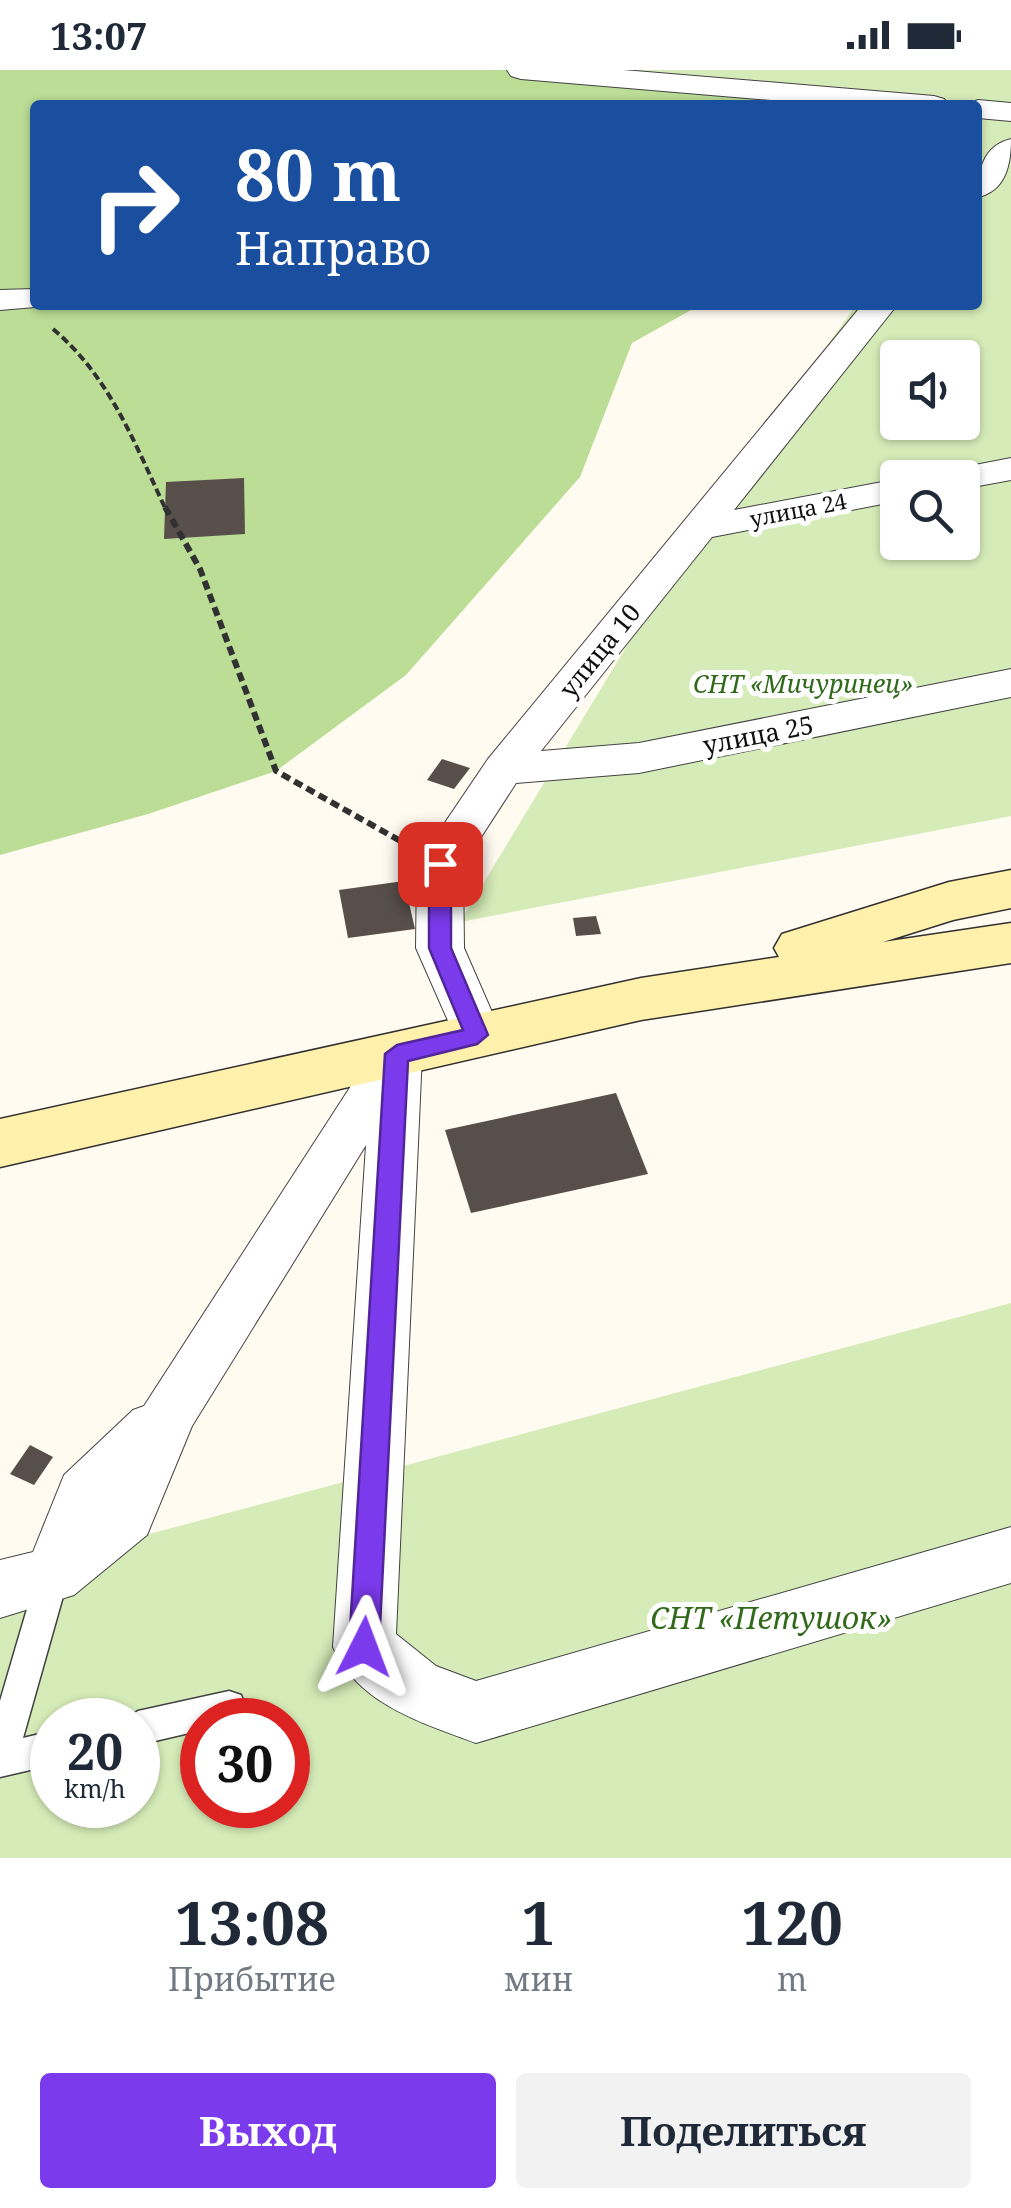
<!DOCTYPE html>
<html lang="ru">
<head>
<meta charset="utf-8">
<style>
  :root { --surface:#fff; --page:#f2f2f3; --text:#1f2937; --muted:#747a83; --accent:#7c3aed }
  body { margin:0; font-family:"Noto Serif",serif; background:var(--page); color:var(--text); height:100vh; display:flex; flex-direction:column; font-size:38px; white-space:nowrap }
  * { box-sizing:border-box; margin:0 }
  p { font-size:32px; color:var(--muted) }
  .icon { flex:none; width:55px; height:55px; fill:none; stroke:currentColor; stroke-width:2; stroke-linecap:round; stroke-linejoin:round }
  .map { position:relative; height:1788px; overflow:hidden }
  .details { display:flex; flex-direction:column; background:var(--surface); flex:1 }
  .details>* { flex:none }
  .banner { position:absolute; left:30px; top:30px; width:952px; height:210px; border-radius:10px; box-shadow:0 2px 8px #0004; background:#1a4fa0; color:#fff; overflow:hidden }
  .buttons { position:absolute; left:880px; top:270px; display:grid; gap:20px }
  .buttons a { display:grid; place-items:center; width:100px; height:100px; border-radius:10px; background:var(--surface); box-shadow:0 2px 8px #0004; font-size:50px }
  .speed { position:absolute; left:30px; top:1628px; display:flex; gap:20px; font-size:50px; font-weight:700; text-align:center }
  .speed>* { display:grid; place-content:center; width:130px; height:130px; border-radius:50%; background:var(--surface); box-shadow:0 2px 8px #0004; line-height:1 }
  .speed small { font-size:25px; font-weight:400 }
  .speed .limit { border:15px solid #d22; background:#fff; color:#111 }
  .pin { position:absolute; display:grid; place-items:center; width:85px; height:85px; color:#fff; margin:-42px; border-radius:20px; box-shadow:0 5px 15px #0006 }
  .me { position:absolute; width:110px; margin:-55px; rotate:3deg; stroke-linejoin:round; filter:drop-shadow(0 0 8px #0008) }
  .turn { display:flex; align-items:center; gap:35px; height:210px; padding:0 40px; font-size:45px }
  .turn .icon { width:130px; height:130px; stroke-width:2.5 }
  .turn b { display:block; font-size:70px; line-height:85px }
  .eta { display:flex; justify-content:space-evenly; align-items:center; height:170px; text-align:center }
  .eta b { font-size:60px; font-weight:700; line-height:70px }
  .button { display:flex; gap:20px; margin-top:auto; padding:20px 40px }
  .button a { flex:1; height:115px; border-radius:10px; background:var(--accent); color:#fff; font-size:40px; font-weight:700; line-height:115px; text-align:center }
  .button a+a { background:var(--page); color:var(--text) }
  .status { display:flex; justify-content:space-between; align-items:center; height:70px; padding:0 50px; background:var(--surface); direction:ltr }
  .status svg { height:28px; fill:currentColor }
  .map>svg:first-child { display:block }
</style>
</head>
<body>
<div class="status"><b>13:07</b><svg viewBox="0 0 49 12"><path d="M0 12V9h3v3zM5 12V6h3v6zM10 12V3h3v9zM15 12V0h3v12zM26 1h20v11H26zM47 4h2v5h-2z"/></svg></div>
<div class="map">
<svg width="1011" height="1788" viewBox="0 0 1011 1788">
  <rect width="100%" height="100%" fill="#fffbf1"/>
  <!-- green -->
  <path fill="#d6ecb8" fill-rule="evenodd" d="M0,0h1011v746l-551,106 238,-394 158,-223h122v-200h-943zM898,288h64v64h-64zM898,408h64v64h-64z
    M1011,1233v555h-1011v-284zM52,1650h86v85h-86zM202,1650h86v85h-86z"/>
  <!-- forest -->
  <path fill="#bbdd96" d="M0,0h563l357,35h-885v200h665l-68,38 -52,134 -174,198 -130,96 -128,43 -148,41z"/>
  <!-- building -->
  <path fill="#584f4b" d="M244,408l1,56 -81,5 2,-57z
    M442,689l28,9 -16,21 -27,-9z
    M404,811l11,48 -67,9 -9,-48z
    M596,846l5,18 -25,2 -3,-18z
    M616,1023l32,81 -177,39 -26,-83z
    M30,1375l23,12 -19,28 -24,-11z"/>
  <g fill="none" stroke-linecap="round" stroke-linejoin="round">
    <!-- lane casing -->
    <g stroke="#424242" stroke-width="3">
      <path id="lane" d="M53,1490l11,4 5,11 -46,163 29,-7v34l-52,12v-76l37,-126 5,-11z
        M229,1621l12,4 5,12 -9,13h-35v10l-64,15v-25h-13l13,-9z"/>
    </g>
    <!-- street casing -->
    <g stroke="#424242" stroke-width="2">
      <path id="street" d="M507,0h116l311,26 10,3 5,6h-118l-310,-26 -10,-3z
        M978,30l33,3v18l-33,-3v-13h-12z
        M1011,69c0,25 -5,52 -33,58 0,-25 4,-51 33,-58z
        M35,219v16l12,1 -47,4v-20z
        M862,235h35l-163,205 164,-31v22l-186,36 -171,214 98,-8 372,-74v28l-372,76 -123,10 -53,82 1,83 38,87 -8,13 -17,6 -17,-6 -44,-100 1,-84 71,-105z
        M1011,388v22l-49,9v-11h-18l5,-8z
        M397,965l17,6 8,13 -26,580 40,32 40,15 535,-154v56l-535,160c-54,-20 -118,-39 -143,-96l33,-502 -174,281 -45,109 -73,60 -74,23v-58l33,-8 31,-77 69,-65 11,-4 236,-365z"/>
    </g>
    <!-- secondary casing -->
    <g stroke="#313131" stroke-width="3">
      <path id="secondary" d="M1011,800v38l-58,12 -70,22 128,-19v40l-370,57 -641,147v-48l641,-141 138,-21 -5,-9 8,-14 167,-52z"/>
    </g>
    <!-- path-far1 -->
    <path stroke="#313131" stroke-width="4" stroke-dasharray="8 4" stroke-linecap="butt" d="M53,259c57,48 82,115 113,181"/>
    <!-- path -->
    <path stroke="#313131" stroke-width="6" stroke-dasharray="9 5" stroke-linecap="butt" d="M165,437l35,62 76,202 128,72"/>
    <!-- lane -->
    <use href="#lane" fill="#fff" fill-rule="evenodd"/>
    <!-- street -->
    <use href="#street" fill="#fff" fill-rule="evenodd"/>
    <!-- secondary -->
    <use href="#secondary" fill="#fff0ac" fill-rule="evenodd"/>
  </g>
  <!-- route -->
  <path fill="#7c3aed" stroke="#51269a" stroke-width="2.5" d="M440,786l11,8v84l37,87 -11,9 -69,17 -29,586 -4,10 -11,4 -10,-4 -5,-10 36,-593 12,-9 66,-15 -34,-82v-84z"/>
  <g text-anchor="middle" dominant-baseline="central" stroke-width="10" stroke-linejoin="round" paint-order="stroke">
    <!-- far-street labels -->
    <g font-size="22" fill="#0f0f0f" stroke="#fff">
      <text transform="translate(798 439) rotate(-11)">улица 24</text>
    </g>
    <!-- street labels -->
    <g font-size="25" fill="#0f0f0f" stroke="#fff">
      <text transform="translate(599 580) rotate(-51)">улица 10</text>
      <text transform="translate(758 664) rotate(-11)">улица 25</text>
    </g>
    <!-- park labels -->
    <g font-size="25" font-style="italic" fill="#316a1b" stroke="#fff">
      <text x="803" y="613">СНТ «Мичуринец»</text>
    </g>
    <!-- near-park labels -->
    <g font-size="30" font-style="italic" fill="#316a1b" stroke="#fff">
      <text x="771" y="1547">СНТ «Петушок»</text>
    </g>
  </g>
</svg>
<div class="buttons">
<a><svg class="icon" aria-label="sound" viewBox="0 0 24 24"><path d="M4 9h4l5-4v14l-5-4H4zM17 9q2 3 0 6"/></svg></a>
<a><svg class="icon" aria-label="search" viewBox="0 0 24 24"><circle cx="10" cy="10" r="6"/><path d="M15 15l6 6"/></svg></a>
</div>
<div class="speed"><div>20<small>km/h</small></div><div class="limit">30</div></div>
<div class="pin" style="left:440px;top:794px;background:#d93025"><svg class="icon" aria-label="arrive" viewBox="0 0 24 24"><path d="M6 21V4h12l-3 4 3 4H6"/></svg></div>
<svg class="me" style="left:364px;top:1577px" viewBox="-20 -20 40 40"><path d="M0-17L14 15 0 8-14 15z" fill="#7c3aed" stroke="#fff" stroke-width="4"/></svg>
<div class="banner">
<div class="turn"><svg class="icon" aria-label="right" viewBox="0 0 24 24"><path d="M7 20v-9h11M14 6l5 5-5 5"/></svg><div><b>80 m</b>Направо</div></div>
</div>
</div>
<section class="details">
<div class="eta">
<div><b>13:08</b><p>Прибытие</p></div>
<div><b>1</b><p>мин</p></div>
<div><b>120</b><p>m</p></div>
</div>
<div class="button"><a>Выход</a><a>Поделиться</a></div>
</section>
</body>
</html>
